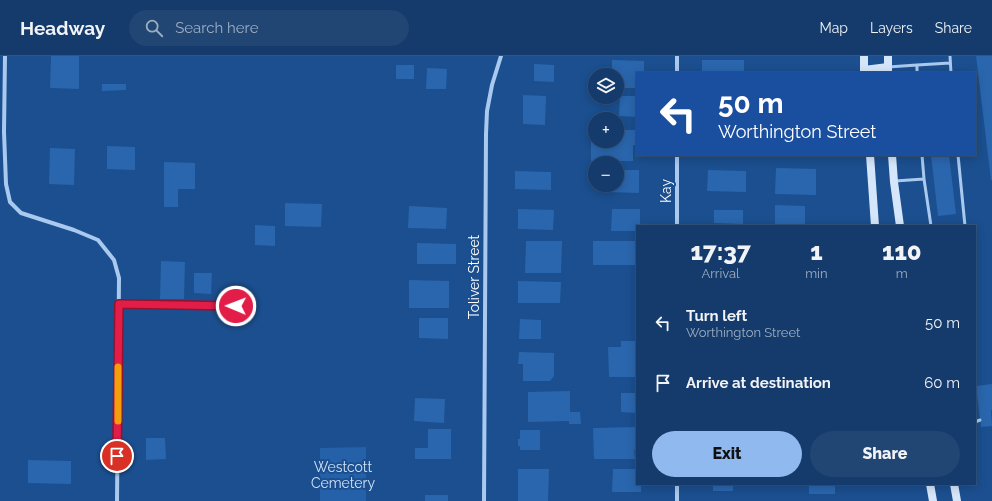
<!DOCTYPE html>
<html lang="en">
<head>
<meta charset="utf-8">
<style>
  :root { --surface:#143b6b; --page:#214673; --text:#f1f3f6; --muted:#9dadc1; --line:#33557e; --accent:#90b9f0 }
  body { margin:0; font-family:Raleway,sans-serif; background:var(--page); color:var(--text); height:100vh; display:flex; flex-direction:column; font-size:15px; white-space:nowrap }
  * { box-sizing:border-box; margin:0 }
  p { font-size:13px; color:var(--muted) }
  .icon { flex:none; width:22px; height:22px; fill:none; stroke:currentColor; stroke-width:2; stroke-linecap:round; stroke-linejoin:round }
  .map { position:relative; flex:1; overflow:hidden }
  .sheet { position:absolute; left:636px; top:169px; width:340px; height:260px; display:flex; flex-direction:column; background:var(--surface); border-radius:0px; box-shadow:0 2px 10px #0003,0 0 0 1px var(--line) }
  .sheet>* { flex:none }
  .banner { position:absolute; left:636px; top:16px; width:340px; height:84px; border-radius:0px; box-shadow:0 2px 10px #0003,0 0 0 1px var(--line); background:#1a4fa0; color:#fff; overflow:hidden }
  .buttons { position:absolute; left:588px; top:12px; display:grid; gap:8px }
  .buttons a { display:grid; place-items:center; width:36px; height:36px; border-radius:50%; background:var(--surface); box-shadow:0 2px 10px #0003,0 0 0 1px var(--line); font-size:20px }
  .pin { position:absolute; display:grid; place-items:center; width:34px; height:34px; color:#fff; margin:-17px; border:2px solid #fff; border-radius:50%; box-shadow:0 1px 4px #0007 }
  .me { position:absolute; width:44px; margin:-22px; rotate:271deg; stroke-linejoin:round; filter:drop-shadow(0 0 3px #0008) }
  .turn { display:flex; align-items:center; gap:14px; height:84px; padding:0 16px; font-size:18px }
  .turn .icon { width:52px; height:52px; stroke-width:2.5 }
  .turn b { display:block; font-size:28px; line-height:34px }
  .eta { display:flex; justify-content:space-evenly; align-items:center; height:68px; text-align:center }
  .eta b { font-size:24px; font-weight:800; line-height:28px }
  .primary-button { display:flex; gap:8px; margin-top:auto; padding:8px 16px }
  .primary-button a { flex:1; height:46px; border-radius:24px; background:var(--accent); color:#111; font-size:16px; font-weight:800; line-height:46px; text-align:center }
  .primary-button a+a { background:var(--page); color:var(--text) }
  ul { padding:0; list-style:none }
  li { display:flex; align-items:center; gap:12px; height:60px; padding:0 16px }
  li div { flex:1 }
  li b { display:block; font-size:15px }
  li em { font-style:normal }
  header { display:flex; align-items:center; gap:24px; box-sizing:border-box; height:56px; padding:0 20px; background:var(--surface); border-bottom:1px solid var(--line) }
  header strong { font-size:19px }
  nav { display:flex; gap:22px; margin-inline-start:auto; font-size:14px }
  .search { width:280px; height:36px; background:var(--page); display:flex; align-items:center; gap:10px; box-sizing:border-box; padding:0 14px; border-radius:22px; color:var(--muted); font-size:15px }
  .map>svg:first-child { display:block }
</style>
</head>
<body>
<header>
<strong>Headway</strong>
<div class="search"><svg class="icon" aria-label="search" viewBox="0 0 24 24"><circle cx="10" cy="10" r="6"/><path d="M15 15l6 6"/></svg>Search here</div>
<nav><a>Map</a><a>Layers</a><a>Share</a></nav>
</header>
<div class="map">
<svg width="992" height="445" viewBox="0 0 992 445">
  <rect width="100%" height="100%" fill="#1b4f8f"/>
  <!-- green -->
  <path fill="#2461a8" d="M366,391v54h-46v-53z"/>
  <!-- building -->
  <path fill="#2a66ad" d="M51,0h28v33l-29,-1z
    M976,0h16v124h-1z
    M612,4l32,1v12h-7v15h-20v-13h-5z
    M702,4h42v13h-42z
    M534,8l20,1v17l-20,-1z
    M396,9h18v14h-18z
    M427,12l20,1 -1,20h-20z
    M102,28h24v6l-24,1z
    M523,39l23,1 -1,29 -22,-1z
    M620,40h17v21l-18,-1z
    M617,74h20v15h-4v16h-42v-27h4v7h22z
    M107,90l28,1v23l-28,-1z
    M50,92l25,1 -1,36 -25,-1z
    M931,99h18l7,59 -18,2z
    M164,106l31,1v26h-17v18h-14z
    M776,112l40,1v26l-41,-1z
    M617,114h22v23l-33,-1v-7h11z
    M708,114l38,1v21l-39,-1z
    M515,115l36,1v18l-36,-1z
    M285,147l37,1 -1,23 -36,-1z
    M775,149l30,1v20h-30z
    M409,150l38,2 -1,21 -38,-1z
    M518,153l36,1 -1,20 -35,-1z
    M612,153h28v17h-3v5h-26z
    M714,154h29v14l-29,-1z
    M255,169l20,1v20l-20,-1z
    M526,185h36l-1,32h-36z
    M593,185h44v24h-44z
    M417,187l39,1v20h-39z
    M161,205l24,1 -1,37h-24z
    M194,217h18l-1,21 -17,-1z
    M409,224l40,1v27h-40z
    M518,225l43,1 -1,21h-42z
    M419,262h29v21l-29,-1z
    M520,263l21,1v19h-22z
    M621,285h16v36h-28l-1,-30h13z
    M519,296l35,1v23l-4,5h-27v-17h-5z
    M992,328v26h-1l1,16 -11,1 -5,-41z
    M570,335v21h10l1,12h-12v-3l-41,1v-30z
    M621,337h16v20l-16,-1z
    M415,342l30,1 -1,24 -30,-2z
    M637,371v23h-3l1,9h-41l-1,-31z
    M428,373h23v30h-36v-11h13z
    M520,374h20v20h-20v-4h-2v-7h2z
    M146,382h19l1,21 -20,1z
    M28,404l43,1v23l-43,-1z
    M518,413h31l-1,32h-30z
    M613,413h24v15h4v8h-29z
    M713,428h20v7h-20z
    M809,428h26v10h-26z
    M425,439h23v6h-23z"/>
  <g fill="none" stroke-linecap="round" stroke-linejoin="round">
    <!-- service -->
    <path stroke="#a9c9ee" stroke-width="3" d="M950,0l1,17
      M917,9l33,-2
      M888,11l29,-2v8
      M958,99l7,71
      M924,123l7,47
      M895,125l29,-2 -2,-24
      M975,366l5,-2"/>
    <!-- minor -->
    <path stroke="#a9c9ee" stroke-width="4" d="M5,0l-1,76 2,52 4,18 11,11 53,17 24,10 16,20 5,18 -2,223
      M677,0v17
      M677,99v71
      M119,248l117,2
      M677,428v17
      M484,445l2,-367 1,-23 5,-26 9,-29"/>
    <!-- secondary -->
    <path stroke="#d6e6fa" stroke-width="8" d="M864,0v17
      M888,0v17
      M864,14l24,-3
      M870,99l5,71
      M892,99l2,27 6,44
      M930,428l3,17
      M954,428l3,17"/>
  </g>
  <g fill="none" stroke-linecap="round" stroke-linejoin="round">
    <!-- route casing -->
    <g stroke="#92132f" stroke-width="10">
      <path id="route" d="M117,400l2,-152 117,2"/>
    </g>
    <!-- route -->
    <use href="#route" stroke="#e11d48" stroke-width="7"/>
    <!-- slow -->
    <path stroke="#f59e0b" stroke-width="7" d="M118,365v-54"/>
  </g>
  <g text-anchor="middle" dominant-baseline="central" stroke-width="4" stroke-linejoin="round" paint-order="stroke">
    <!-- street labels -->
    <g font-size="14" fill="#fff" stroke="#1b4f8f">
      <text transform="translate(666 135) rotate(-90)">Kay</text>
      <text transform="translate(474 221) rotate(-90)">Toliver Street</text>
    </g>
    <!-- park labels -->
    <g font-size="14" fill="#cfe3fa" stroke="#1b4f8f">
      <text x="343" y="411">Westcott<tspan x="343" dy="16">Cemetery</tspan></text>
    </g>
  </g>
</svg>
<div class="buttons">
<a><svg class="icon" aria-label="layers" viewBox="0 0 24 24"><path d="M12 4l9 5-9 5-9-5zM3 14l9 5 9-5"/></svg></a>
<a>+</a>
<a>−</a>
</div>
<div class="pin" style="left:117px;top:400px;background:#d93025"><svg class="icon" aria-label="arrive" viewBox="0 0 24 24"><path d="M6 21V4h12l-3 4 3 4H6"/></svg></div>
<svg class="me" style="left:236px;top:250px" viewBox="-20 -20 40 40"><circle r="17" fill="#e11d48" stroke="#fff" stroke-width="3"/><path d="M0-11L8 9 0 5-8 9z" fill="#fff"/></svg>
<div class="banner">
<div class="turn"><svg class="icon" aria-label="left" viewBox="0 0 24 24"><path d="M17 20v-9H6M10 6l-5 5 5 5"/></svg><div><b>50 m</b>Worthington Street</div></div>
</div>
<section class="sheet">
<div class="eta">
<div><b>17:37</b><p>Arrival</p></div>
<div><b>1</b><p>min</p></div>
<div><b>110</b><p>m</p></div>
</div>
<ul>
<li><svg class="icon" aria-label="left" viewBox="0 0 24 24"><path d="M17 20v-9H6M10 6l-5 5 5 5"/></svg><div><b>Turn left</b><p>Worthington Street</p></div><em>50 m</em></li>
<li><svg class="icon" aria-label="arrive" viewBox="0 0 24 24"><path d="M6 21V4h12l-3 4 3 4H6"/></svg><div><b>Arrive at destination</b></div><em>60 m</em></li>
</ul>
<div class="primary-button"><a>Exit</a><a>Share</a></div>
</section>
</div>
</body>
</html>
